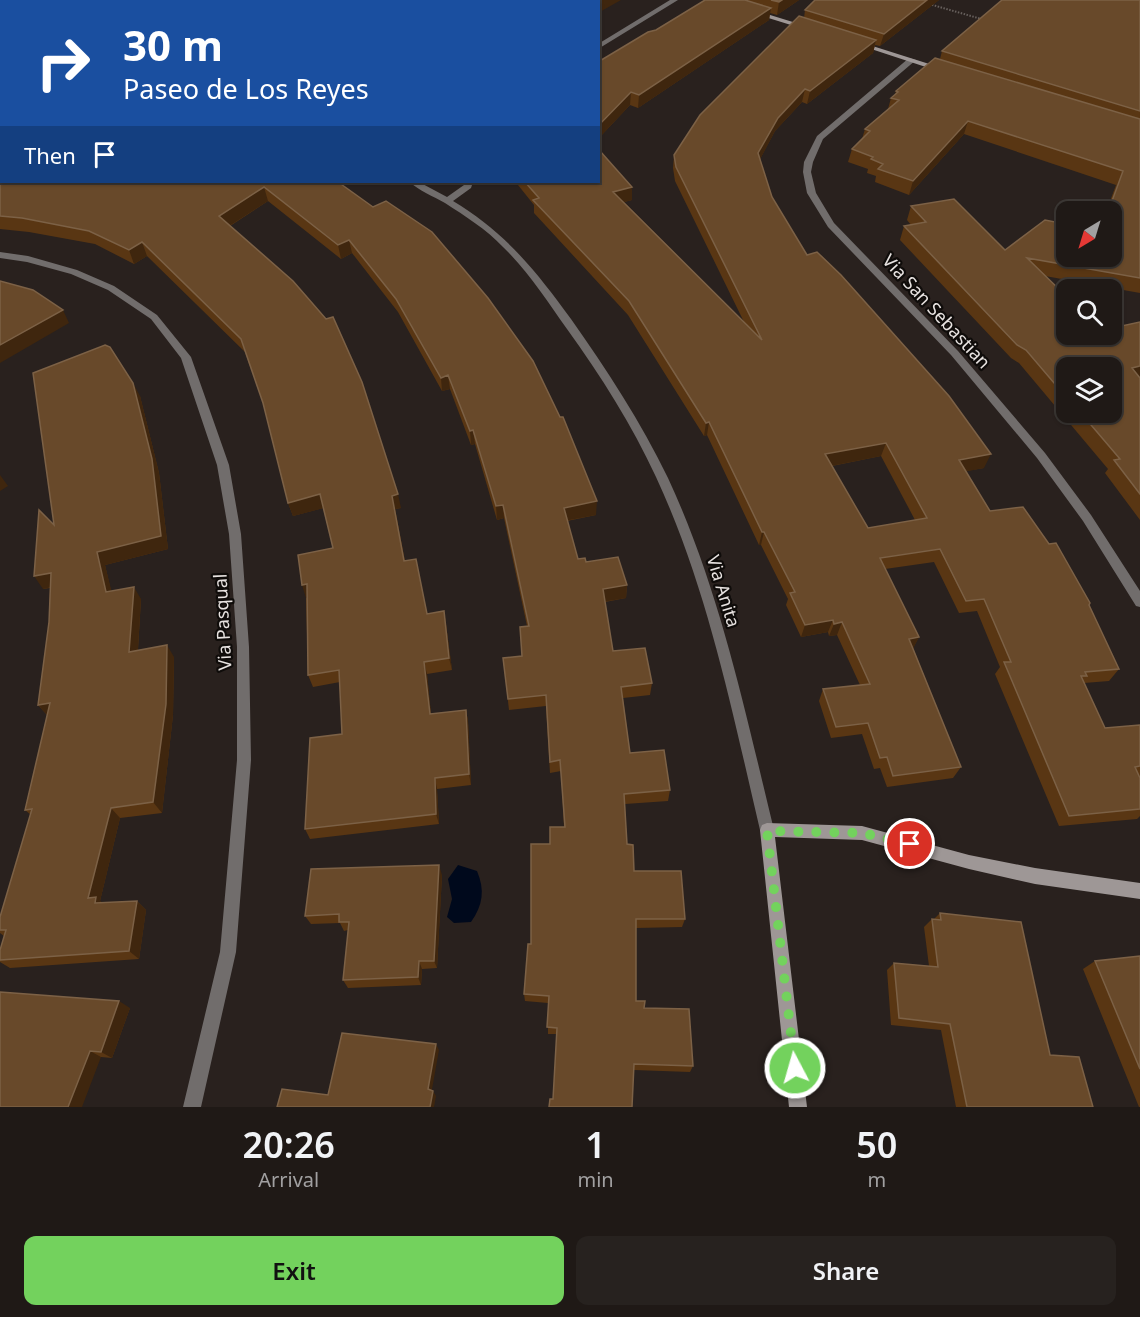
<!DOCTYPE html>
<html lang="en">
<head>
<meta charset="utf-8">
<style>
  :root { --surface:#1f1916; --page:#27221f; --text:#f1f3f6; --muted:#a1a0a1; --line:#3c3835; --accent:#73d25d }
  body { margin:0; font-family:"Noto Sans",sans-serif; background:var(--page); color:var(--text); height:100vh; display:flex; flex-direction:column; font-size:22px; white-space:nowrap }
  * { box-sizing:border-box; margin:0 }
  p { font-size:20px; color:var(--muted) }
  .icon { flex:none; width:33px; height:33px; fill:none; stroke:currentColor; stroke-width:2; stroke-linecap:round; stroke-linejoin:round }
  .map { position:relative; height:1107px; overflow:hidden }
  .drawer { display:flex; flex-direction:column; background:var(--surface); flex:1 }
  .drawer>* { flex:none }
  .top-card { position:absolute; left:0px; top:0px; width:600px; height:183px; box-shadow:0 2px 4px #0004,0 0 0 2px var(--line); background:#1a4fa0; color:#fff; overflow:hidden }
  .needle { width:39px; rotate:218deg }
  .fabs { position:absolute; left:1056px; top:201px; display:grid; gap:12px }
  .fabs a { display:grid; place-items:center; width:66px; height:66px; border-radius:12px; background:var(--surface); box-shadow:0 2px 4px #0004,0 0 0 2px var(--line); font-size:30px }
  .pin { position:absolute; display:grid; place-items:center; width:51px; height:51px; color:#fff; margin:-26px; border:3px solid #fff; border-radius:50%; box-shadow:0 2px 6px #0007 }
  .me { position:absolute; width:66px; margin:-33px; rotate:354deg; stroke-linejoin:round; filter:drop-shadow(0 0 4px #0008) }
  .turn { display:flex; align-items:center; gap:21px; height:126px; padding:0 24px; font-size:27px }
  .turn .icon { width:78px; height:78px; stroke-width:2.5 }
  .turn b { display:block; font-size:42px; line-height:51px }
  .then { display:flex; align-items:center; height:57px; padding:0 24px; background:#0003; gap:12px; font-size:22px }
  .eta { display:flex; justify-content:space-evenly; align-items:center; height:102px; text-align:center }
  .eta b { font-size:36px; font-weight:600; line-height:42px }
  .cta { display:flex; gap:12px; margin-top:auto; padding:12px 24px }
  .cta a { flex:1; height:69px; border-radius:12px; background:var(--accent); color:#111; font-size:24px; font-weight:600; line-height:69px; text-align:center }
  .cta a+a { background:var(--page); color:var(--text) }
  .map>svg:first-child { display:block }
</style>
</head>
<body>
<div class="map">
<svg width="1140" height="1107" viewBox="0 0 1140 1107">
  <rect width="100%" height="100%" fill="#29211e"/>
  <!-- water -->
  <path fill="#00091c" d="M458,865l19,6c8,19 6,34 -6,51l-17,1 -7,-6 5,-18 -4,-20z"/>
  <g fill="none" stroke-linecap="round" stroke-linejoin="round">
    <!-- path -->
    <path stroke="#67605d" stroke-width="2" stroke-dasharray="1.5 1.5" stroke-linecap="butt" d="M929,4l56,16"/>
    <!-- street -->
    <path fill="#716d6c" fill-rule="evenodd" d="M670,0h8l-80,49v-5z
      M909,58l7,2 -93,79 -10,23 -2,10 5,21 18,30 124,128 87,102 46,62 49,76v16l-4,-1 -53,-85 -46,-63 -86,-103 -123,-128 -21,-34 -4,-21 1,-10 13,-26z
      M0,66h2v4h-2z
      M0,76h2v4h-2z
      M410,182h9l28,15 17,-12 1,-3h8l-2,6 -18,13c52,31 83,70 118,118 36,51 70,103 97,159 52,112 77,233 106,352l-2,5 -5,2 -5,-2 -2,-5c-28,-119 -52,-241 -104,-353 -24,-52 -55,-101 -89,-148 -20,-28 -39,-58 -64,-82 -17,-18 -38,-31 -58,-44 -12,-7 -26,-12 -35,-21z
      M0,252l28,4 49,14 37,16 43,29 34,42 38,108 12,69 8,113 2,113 -15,192 -35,155h-18l37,-155 17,-192v-113l-8,-113 -12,-69 -36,-107 -30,-39 -43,-29 -37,-16 -44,-12 -27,-4z"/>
    <!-- secondary -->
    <path fill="#9e9796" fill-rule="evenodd" d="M754,10l55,17 1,1 -3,2 -55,-17 -1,-1z
      M859,43h4l82,26 -7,2 -79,-26z
      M767,823l95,3 107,29 66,13 105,15v16l-105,-15 -66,-15 -107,-29 -87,-3 32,270h-18l-29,-277 2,-5z"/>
  </g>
  <!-- wall -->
  <path fill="#593613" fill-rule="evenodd" d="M705,0h94l-22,15 -7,-2 -1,7 -131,88 -8,-3 -32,34v-77l58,-32z
    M815,0h124l-59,46 -5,-1 -2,8 -66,51 -5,-2 -27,29 -15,28 12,38 35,58 177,213 -18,3 24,40 99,95 30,63 -10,12 -25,2 21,45 35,-3v51h-1l1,2v38l-3,3 -78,7 -64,-152 5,-7 -23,-56 -18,2 -25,-51 -49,7 34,68 -6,11 48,119 -8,11 -66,9 -7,-19 -6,1 -12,-35 -31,4 -12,-37 4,-12 37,-4 -23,-50 -8,1 -1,-4 -27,5 -15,-32 2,-6 -27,-54h-2l-52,-110 -3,1 -76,-121 -94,-102v-8l-16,-20v-3h80l34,18 -8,2 120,120 -69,-141 -2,-13 1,-13 130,-137 1,-8zM881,456l34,64 -47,8 -36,-62z
    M1140,0v293l-95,-17 21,58h46l28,-12v198l-35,-47 3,-4 -89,-106 -8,-5 -111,-118 4,-14 7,-1 -4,-5 4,-14 94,44 107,6v-44h-6l10,-27 -152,-51 -55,61 -34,-13 1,-6 -9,-3 1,-4 -20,-7 4,-13 10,-10 3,-10 23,-20 3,-11 4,-3 1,-4 44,-32 2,-8zM1066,368l46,44h-46z
    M0,85l2,97h336l258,333 -29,6 11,38 8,3 41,23 -1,13 -21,4 8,49 39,32 -2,12 -27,3 7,55 40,37 -2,11 -43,3 2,40 7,27 51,48 -3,8 -46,1v73l8,7 49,58 -3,6 -56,-2 -81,29 4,-65h-9v-31l-23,-2 -1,-7 7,-50 19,-100 14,-17 -3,-56 -11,2 -4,-67 -37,4 -6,-52 19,-2 5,-30 -23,-108 -7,2 -22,-76 -4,1 -21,-56 -8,2 -44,-79 -46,-59 -11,6 -73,-58 -38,25 171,282 -6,1 10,52 22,53 17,-3 2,13 6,46 -25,4 4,40 35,-4 2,11 3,64 -34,4 2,35 -129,15 -5,-10 37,-95 -2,-52 -27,5 -5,-12 -2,-77 27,-50 -10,-40 -30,8 -5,-13 -25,-100 -18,-51 -98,-96 -13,8 -39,-20 -66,-12 -29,-3z
    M140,396l19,77 9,76 -63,16 6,26 30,8 -3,51 36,7 -1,58 -11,98 -42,5 -20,83 3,2 34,-2 9,9 -7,49 -129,9 -10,-6v-12l4,-14 -4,-3v-16l31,-102 -6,-5 22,-95 -9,-10 11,-83 1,-34 -7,1 11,-64z
    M442,875l-5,93 -15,1 -1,16 -73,3 -5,-8 5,-50 -4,1 -4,-8 -29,1 -6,-8z
    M940,913l110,142 43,52h-137l-15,-77 -50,-5 -4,-55 7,-7 35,3 -5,-39 8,-8h2z
    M1140,956v151h-1l-56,-138 12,-8z
    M130,1008l-18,50 -11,-1 -101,50z"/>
  <!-- shaded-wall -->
  <path fill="#3f260e" d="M600,0h21l-23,13v-11h-1z
    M782,0h17l-22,15 2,-13z
    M927,0h12l-59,46 4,-12z
    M2,8v14h-2v-13z
    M771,8l-2,12 -131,88 1,-13z
    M876,40l-3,13 -66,51 3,-13z
    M805,89l-3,13 -27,29 -19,36 2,-14 20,-35z
    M631,92l-1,13 -32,34v-13z
    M968,121l-4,13 -55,61 4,-14z
    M264,187l4,14 -45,29 -4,-14z
    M632,187v13l-19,5v-13z
    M349,240l3,13 -11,6 -3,-14z
    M142,242l5,14 -13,8 -5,-14z
    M63,310l6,13 -69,40v-18z
    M1140,366v12l-8,-10z
    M448,375l2,14 -8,2 -1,-13z
    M133,383l7,13 19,77 9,76 -63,16 10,40 -9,-13 -9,-40z
    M709,422l-2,13 -3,1 2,-13z
    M473,430l2,14 -4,1 -1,-14z
    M886,443l-5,13 -60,12 4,-14z
    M991,454l-7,14 -31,6 6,-14z
    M0,475l8,11 -8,5z
    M320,494l4,14 -31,8 -5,-13z
    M398,494l3,14 -6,1 12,65 -15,-78z
    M597,501l-1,14 -32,6v-13z
    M503,505l1,13 -7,2 -1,-14z
    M762,532h2l-3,13h-2z
    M51,573l9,12 -17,4 -9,-13z
    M307,584l4,13 -5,1 -4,-13z
    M627,585l-1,13 -24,4 1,-13z
    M134,587l7,12 -4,65 -8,-12z
    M444,611l2,13 6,46 -3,-12z
    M833,620l-5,12 -27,5 4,-12z
    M842,622l-5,13 -8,1 5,-12z
    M919,637l-6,12 -4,-10z
    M167,645l7,12 -1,58 -11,98 -9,-11z
    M424,662l3,12 5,51 -2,-11z
    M50,703l-2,13 -10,-11z
    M466,710l2,11 3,64 -2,-11z
    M435,778l2,11 2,35 -3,-10z
    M111,808l9,10 -20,83 6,5 -1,6 -17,-14z
    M439,865l3,10 -5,93 -3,-7z
    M137,901l9,9 -7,49 -10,-8z
    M419,961l3,8 -1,16 -3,-8z
    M119,1001l11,7 -18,50 -11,-6z
    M436,1044l3,6 -8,45 -3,-6z
    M90,1051l11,6 -19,50h-14z
    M433,1091l3,5 -2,11h-4z"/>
  <!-- building -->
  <path fill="#68492a" stroke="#7c6146" stroke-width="1.5" fill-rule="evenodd" d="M0,0h600l-3,2h-595v6l-2,1z
    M705,0h40l26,8 -132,87 -8,-3 -33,34v-64l50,-30 8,-2z
    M771,0h11l-3,2z
    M815,0h112l-43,34 -79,-24z
    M1002,0h138v111l-198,-60z
    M799,16l77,24 -66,51 -5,-2 -27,29 -20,35 14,44 35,58 10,-3 24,23 108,121 42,58 -32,6 31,51 33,-4 26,37 7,-1 34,60 -1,2 30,64 -34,3 2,4h-6l24,52 35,-3v41l-5,1 5,11v31l-71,7 -65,-154h7l-27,-63 -18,2 -26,-52 -60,9 39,79 -10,2 52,128 -68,9 -6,-19 -7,1 -12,-35 -32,4 -13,-38 47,-5 -28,-62 -8,2 -1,-4 -28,5 -15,-32 5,-1 -31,-60h-2l-53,-110 -3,1 -77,-122 -96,-101 6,-2 -14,-16h73v-31h2l32,36 -19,5 149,148 -86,-173 -2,-12 26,-40zM886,443l41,75 -59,10 -43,-74z
    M935,58l205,61v159l-113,-20 39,38v38h46v-6l28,-6v44l-8,2 8,10v116l-26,-34 6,-1 -40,-47h32v-44h-46v29l-40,-47 -9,-5 -113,-119 22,-4 -15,-16 43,-7 51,51 40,-30 21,4v32h46v-44h-4l15,-41 -155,-50 -55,60 -35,-12 5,-5 -12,-5 2,-2 -21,-8 18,-18 -5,-2 34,-29 -8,-2 7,-6 -2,-1z
    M0,85h2v97h336l35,25 13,-6 46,31 56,66 45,63 27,56h3l34,84 -33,7 14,51 7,-1 1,4 32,-5 9,28 -24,4 10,62 32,-3 7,35 -31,4 9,66 34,-3 6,40 -46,4 3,50 6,1 1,26h47l4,48h-49v82h9l-1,7 45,1 4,57 -59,-2 -2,43h-83l1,-8h3l4,-71 -10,-1 2,-31 -25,-2 4,-50h3v-100h19v-17h15l-5,-67 -10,2 -4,-67 -38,4 -5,-41 19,-2 -2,-29 9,-1 -26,-121 -7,1 -23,-76 -3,1 -22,-56 -7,3 -45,-79 -47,-59 -11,5 -74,-58 -45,29 74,65 33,38 7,-2 29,65 36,112 -6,2 12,65 12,-2 11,55 17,-3 5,47 -25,4 6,52 36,-4 3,64 -34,4 1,36 -131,15 5,-91 32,-4 -3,-64 -31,5 -1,-91 -5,1 -4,-30 35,-7 -13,-54 -32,9 -25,-100 -22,-64 -99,-97 -13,8 -40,-19 -67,-13 -22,-2z
    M0,281l33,9 30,20 -63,35z
    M105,345l5,2 23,36 19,76 9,77 -64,16 9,40 28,-5 -5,65 38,-7 -1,59 -13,98 -42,6 -23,90 8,-1 -1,6 42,-2 -8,50 -129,9v-10l6,-20h-6v-13l32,-108 -7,1 25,-107 -12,2 11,-83 2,-49 -17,3 5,-66 15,15 -21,-152z
    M439,865l-5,96h-15l-1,16 -75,3 6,-58h-10v-8l-34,2 6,-47z
    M940,913l81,9 29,133 29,2 14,50h-126l-17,-83 -51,-6 -5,-55 44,4 -6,-48 9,1z
    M1140,956v113l-45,-108z
    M0,992l119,9 -18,51 -11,-1 -22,56h-68z
    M342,1033l94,11 -8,45 5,2 -3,16h-153l5,-18 46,6z"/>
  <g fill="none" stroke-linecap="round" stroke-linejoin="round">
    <!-- route -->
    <path stroke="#73d25d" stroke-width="10" stroke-dasharray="0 18" d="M795,1068l-28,-237 95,2 48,11"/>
  </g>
  <g text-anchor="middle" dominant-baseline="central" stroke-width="4.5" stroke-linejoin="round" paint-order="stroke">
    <!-- street labels -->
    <g font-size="18" fill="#e8e3e1" stroke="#0f0c0a">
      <text transform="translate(937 311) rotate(47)">Via San Sebastian</text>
      <text transform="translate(724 591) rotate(73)">Via Anita</text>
      <text transform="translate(222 622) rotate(-93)">Via Pasqual</text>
    </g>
  </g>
</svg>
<div class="fabs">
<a><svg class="needle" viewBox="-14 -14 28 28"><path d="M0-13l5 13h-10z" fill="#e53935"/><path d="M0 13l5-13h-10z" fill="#a1a0a1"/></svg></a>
<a><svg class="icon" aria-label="search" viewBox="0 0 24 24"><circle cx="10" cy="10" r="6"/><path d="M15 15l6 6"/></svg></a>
<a><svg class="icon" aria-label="layers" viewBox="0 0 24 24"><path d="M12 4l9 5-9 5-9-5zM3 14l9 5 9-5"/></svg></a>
</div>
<div class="pin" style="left:910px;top:844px;background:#d93025"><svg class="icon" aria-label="arrive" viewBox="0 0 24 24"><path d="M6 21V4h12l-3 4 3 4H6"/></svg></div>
<svg class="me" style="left:795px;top:1068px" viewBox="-20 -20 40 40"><circle r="17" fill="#73d25d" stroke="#fff" stroke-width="3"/><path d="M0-11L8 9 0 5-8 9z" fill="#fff"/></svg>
<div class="top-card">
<div class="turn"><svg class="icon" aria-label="right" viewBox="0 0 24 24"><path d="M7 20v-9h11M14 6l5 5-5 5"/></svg><div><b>30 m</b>Paseo de Los Reyes</div></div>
<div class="then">Then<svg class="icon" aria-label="arrive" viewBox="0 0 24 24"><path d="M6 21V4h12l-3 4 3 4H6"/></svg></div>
</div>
</div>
<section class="drawer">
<div class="eta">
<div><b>20:26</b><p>Arrival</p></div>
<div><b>1</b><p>min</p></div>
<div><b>50</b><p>m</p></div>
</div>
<div class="cta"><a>Exit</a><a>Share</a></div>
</section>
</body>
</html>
